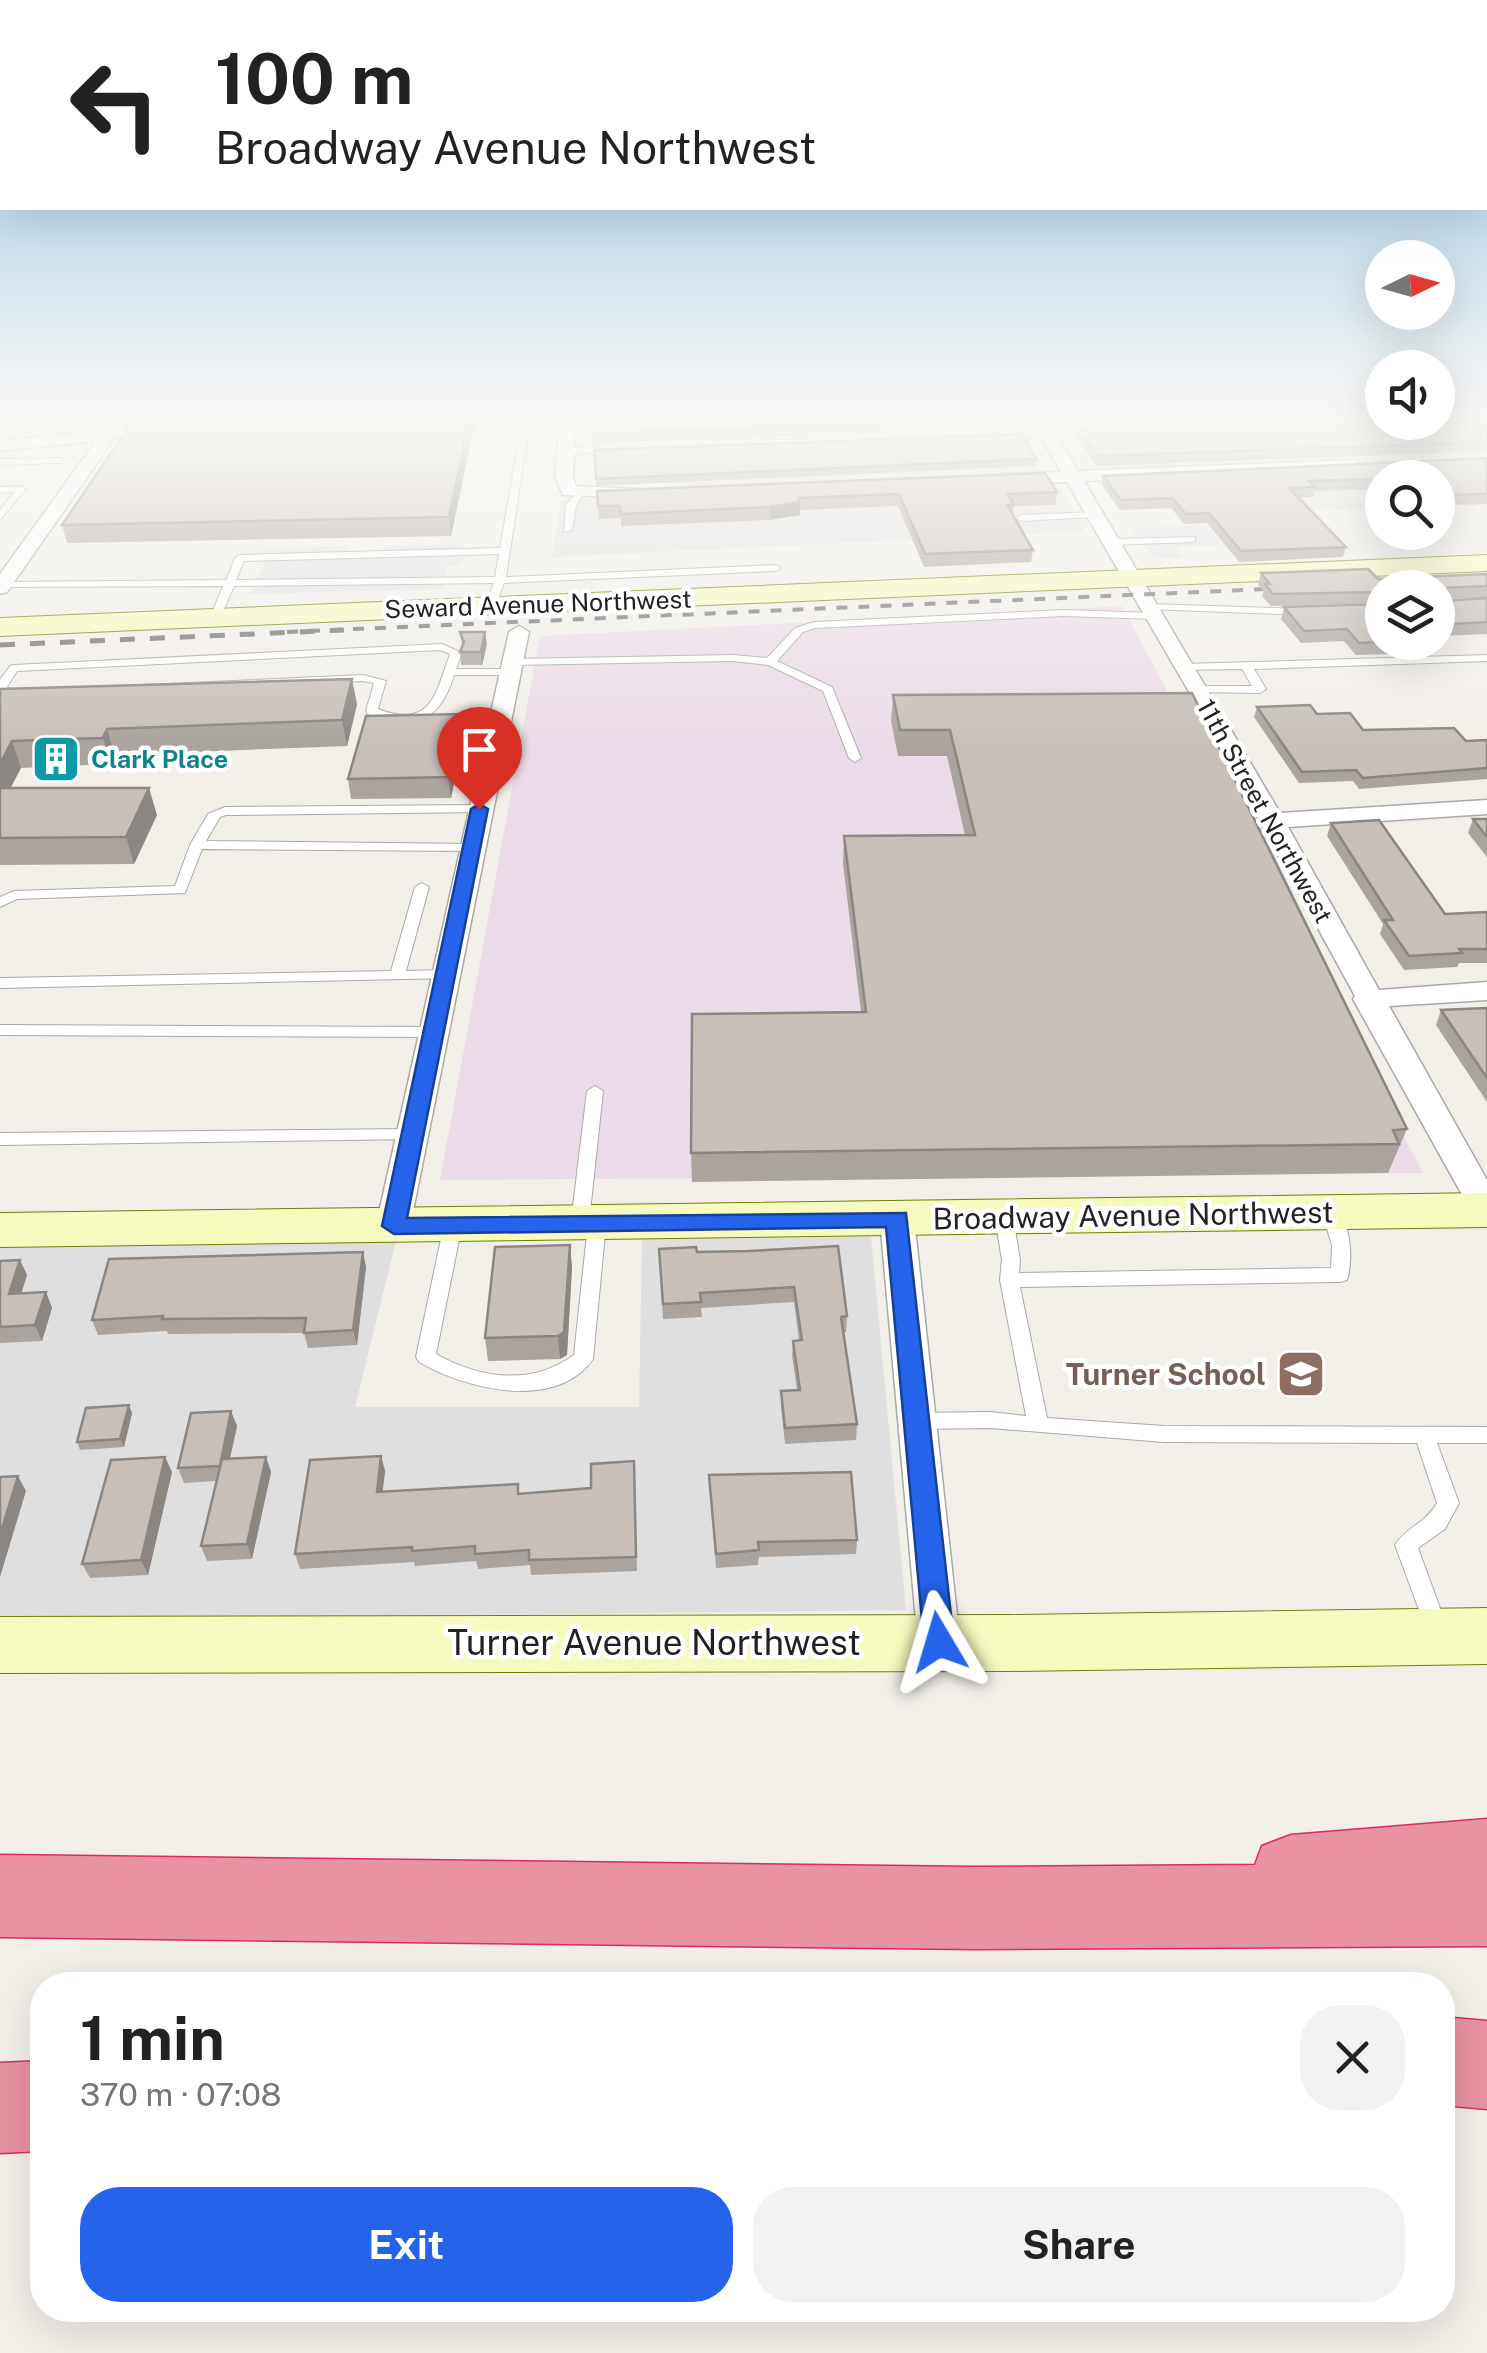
<!DOCTYPE html>
<html lang="en">
<head>
<meta charset="utf-8">
<style>
  :root { --surface:#fff; --page:#f2f2f2; --text:#222; --muted:#767676; --accent:#2563eb }
  body { margin:0; font-family:"Public Sans",sans-serif; background:var(--page); color:var(--text); height:100vh; display:flex; flex-direction:column; font-size:38px; white-space:nowrap }
  * { box-sizing:border-box; margin:0 }
  p { font-size:32px; color:var(--muted) }
  .icon { flex:none; width:55px; height:55px; fill:none; stroke:currentColor; stroke-width:2; stroke-linecap:round; stroke-linejoin:round }
  .map { position:relative; flex:1; overflow:hidden }
  .panel { position:absolute; left:30px; top:1972px; width:1425px; height:350px; display:flex; flex-direction:column; background:var(--surface); border-radius:40px; box-shadow:0 10px 40px #0002 }
  .panel>* { flex:none }
  .hud { position:absolute; left:0px; top:0px; width:1488px; height:210px; box-shadow:0 10px 40px #0002; background:#fff; color:var(--text); overflow:hidden }
  .needle { width:65px; rotate:85deg }
  .tools { position:absolute; left:1365px; top:240px; display:grid; gap:20px }
  .tools a { display:grid; place-items:center; width:90px; height:90px; border-radius:50%; background:var(--surface); box-shadow:0 10px 40px #0002; font-size:50px }
  .pin { position:absolute; display:grid; place-items:center; width:85px; height:85px; color:#fff; margin:-102px -42px; border-radius:50% 50% 50% 0; rotate:-45deg; box-shadow:0 0 10px #0007 }
  .pin .icon { rotate:45deg }
  .me { position:absolute; width:110px; margin:-55px; rotate:353deg; stroke-linejoin:round; filter:drop-shadow(0 0 8px #0008) }
  .turn { display:flex; align-items:center; gap:35px; height:210px; padding:0 50px; font-size:45px }
  .turn .icon { width:130px; height:130px; stroke-width:2.5 }
  .turn b { display:block; font-size:70px; line-height:85px }
  .round { display:grid; place-items:center; flex:none; width:105px; height:105px; border-radius:40px; background:var(--page) }
  .summary { display:flex; align-items:center; justify-content:space-between; height:170px; padding:0 50px }
  h1 { font-size:60px; font-weight:700; line-height:75px }
  .action { display:flex; gap:20px; margin-top:auto; padding:20px 50px }
  .action a { flex:1; height:115px; border-radius:40px; background:var(--accent); color:#fff; font-size:40px; font-weight:700; line-height:115px; text-align:center }
  .action a+a { background:var(--page); color:var(--text) }
  .map>svg:first-child { display:block }
</style>
</head>
<body>
<div class="map">
<svg width="1487" height="2353" viewBox="0 0 1487 2353">
  <rect width="100%" height="100%" fill="#f2efe9"/>
  <!-- residential -->
  <path fill="#e0dfdf" d="M583,416h439l62,115 -532,26 9,-57 109,-4 -12,-50 -78,1z
    M1052,416h330v6h56l49,-6v88l-49,2v-28h-56v30l-109,5 -84,-9 -31,-36 -70,2z
    M397,1237l-42,170h284l3,-168 229,-2 35,373 -906,10v-378z"/>
  <!-- industrial -->
  <path fill="#ebdbe8" d="M1122,606l301,567 -983,7 100,-544z"/>
  <!-- parking -->
  <path fill="#e2e2e2" d="M1206,525l16,20 -46,2 7,11 -29,1 -23,-31z
    M465,544l-3,21 -16,1 -3,23 -193,5 14,-31 -3,-10 3,-5 83,-2 -2,7 37,-1 1,-6z"/>
  <g fill="none" stroke-linecap="round" stroke-linejoin="round">
    <!-- lane casing -->
    <g stroke="#a9a9a9" stroke-width="2">
      <path id="lane" d="M3,416h9l-12,13z
        M1102,429l3,5 -104,4 -4,-3 4,-3z
        M948,435l-3,5 -189,7 -4,-3 4,-3z
        M523,437l4,3 -21,137 270,-12 5,3 -5,3 -272,12 -8,22 -5,3 -5,-3 8,-22 -260,3 -14,32 -5,3 -5,-3 13,-32 -223,1v-4l3,-1 223,-2 9,-22 5,-3 260,-7 19,-108zM499,554l-4,23 -259,3 8,-19z
        M618,447l-3,5 -49,2 -4,-3 4,-3z
        M63,458l-3,5 -60,2v-6z
        M0,487l21,-1 5,3 -26,31v-10l14,-18 -14,1z
        M578,491l5,3 -7,11 -4,25 -8,2 2,-27z
        M1097,512l2,2 -5,3 -73,4 -5,-3 5,-3z
        M1195,537v4l-4,1 -79,3 -5,-3 5,-3z
        M1151,604l154,5 5,3 -5,3 -158,-6v-4z
        M1063,610l92,3 5,3 -5,3 -92,-3 -248,12 -12,4 -26,29 55,26 29,71 -6,4 -6,-4 -26,-67 -55,-26 -35,-4 -220,4 -6,-3 6,-3 220,-4 34,3 28,-30 19,-6z
        M442,644l20,9 -6,16h54l6,3 -6,3h-56c-14,47 -42,58 -86,39l-2,-3 8,-28 -11,-2 -351,18 -12,-6v-13l10,-14 4,-1zM440,650l10,4c-14,38 -18,76 -72,55l8,-28 -23,-6 -349,16 -7,-4 10,-16z
        M1487,655v6l-233,8 12,20 -6,4 -65,-1 -2,-2 6,-4h53l-10,-17 -58,1 -6,-3 6,-3z
        M479,805l5,1v6l-258,3 -6,2 -14,24 270,3 2,3 -7,4 -269,-2 -17,44 -168,6 -17,8v-10l14,-6 161,-5 15,-41 18,-31 17,-7z
        M422,883l7,4 -23,84 39,-1 8,5 -3,3 -450,10v-10l391,-7 24,-84z
        M0,1025l433,2 8,5 -8,5 -433,-2z
        M595,1086l8,5 -14,130 8,-4 9,6 -13,136c-37,53 -128,30 -174,3l-3,-5 28,-132 9,-6 9,6 -26,129c45,25 95,32 138,1l14,-130 -8,4 -9,-6 16,-132z
        M412,1129l9,6 -3,4 -418,6v-12z
        M1331,1207c21,10 22,53 16,73l-7,2 -320,5 27,131 117,8 323,1v16h-50l22,60 -14,26 -27,19 29,79 -3,7 -8,3 -8,-3 -33,-89c11,-18 30,-21 42,-42l-20,-60 -253,-1 -174,-14 -74,1 -7,-2 -3,-6 3,-6 7,-2 74,-1 36,4 -26,-136 2,-20 -7,-43 3,-4 6,-2 9,6 7,43 -1,13 312,-5 1,-23 -10,-32z"/>
    </g>
    <!-- street casing -->
    <g stroke="#a9a9a9" stroke-width="3">
      <path id="street" d="M560,416h16l-3,61 3,9 62,3 6,1v8l-81,-3 -8,-18z
        M1029,416h16l33,55 275,-11 8,5 -8,5 -269,11 196,332 207,-13v14l-199,13 91,163 108,-8v18l-98,6 98,174v41l-12,-4 -5,-8 -117,-210 2,-3 -167,-306 -121,-208 -65,2 -9,-5 9,-5 59,-2z
        M116,420l8,5 -3,4 44,-5 8,5 -8,5 -51,5 -107,153 -7,2v-20l96,-133 -96,10v-10l104,-11z
        M519,626l10,6 -119,594 -5,8 -12,4 -12,-4 -5,-8 133,-594z
        M897,1207l12,4 5,8 46,424 -6,14 -15,5 -15,-5 -6,-14 -38,-424 5,-8z"/>
    </g>
    <!-- secondary casing -->
    <g stroke="#707d05" stroke-width="2">
      <path id="secondary" d="M1487,555v16l-1487,65v-18z
        M1487,1193v34l-1487,20v-34z
        M1487,1608v56l-478,7 -1009,2v-56l1009,-2z"/>
    </g>
    <!-- highway casing -->
    <g stroke="#dc2a67" stroke-width="3">
      <path id="highway" d="M1487,1819v127l-512,3 -975,-12v-82l975,12 280,-2 7,-19 29,-11z
        M1442,2017l45,4v88l-45,-4z
        M42,2061v90l-42,2v-90z"/>
    </g>
    <!-- lane -->
    <use href="#lane" fill="#fff" fill-rule="evenodd"/>
    <!-- street -->
    <use href="#street" fill="#fff" fill-rule="evenodd"/>
    <!-- secondary -->
    <use href="#secondary" fill="#f7fabf" fill-rule="evenodd"/>
    <!-- highway -->
    <use href="#highway" fill="#e892a2" fill-rule="evenodd"/>
    <!-- rail-far1 -->
    <path stroke="#707070" stroke-width="4" stroke-dasharray="11 11" stroke-linecap="butt" d="M287,632l1002,-44"/>
    <!-- rail -->
    <path stroke="#707070" stroke-width="5" stroke-dasharray="15 15" stroke-linecap="butt" d="M0,645l344,-15"/>
  </g>
  <!-- wall -->
  <path fill="#aba49e" d="M2,416h90l-7,11 -79,2z
    M144,416h332l-25,120 -384,7 -5,-18 84,-102z
    M593,416h438v11l-437,16z
    M1048,416h249l-242,10z
    M1487,416v35l-391,15 -19,-28 1,-9z
    M594,450l442,9 -1,7 -439,20z
    M1487,458v46l-44,1 -5,-5v-22h-56v11l-68,2 -1,6 -15,1 48,49 -3,10 -104,5 -32,-39 -23,1 -13,-16 -51,2 -18,-25 1,-9z
    M597,491l460,1 -2,13 -41,1 -1,9 20,35 -2,12 -107,5 -26,-61 -98,4v5l-31,5 -148,6v-8l-22,1z
    M1261,573l117,6 109,-5v24l-46,1 1,2 45,-3v36l-49,2v-48h-56v15l-111,3 -9,-10 2,-5 -6,-6z
    M1284,607l98,35h45l-3,11 -68,2 -12,-14 -43,2 -20,-24z
    M460,632l27,12 -5,21h-21l-1,-13 2,-6z
    M0,689l357,15 -10,42 -232,9 -4,9 -90,4 -11,20 147,27 -23,49 -134,1z
    M1192,693l215,436 -19,44 -696,9 -1,-29 170,-141 -18,-148 1,-28 121,-1 -18,-79h-49l-7,-35 2,-26z
    M1257,707l60,7 46,16 103,11 21,-1v39l-128,10 -6,-8 -54,2 -45,-66z
    M464,734l-13,64 -100,1 -3,-20z
    M1473,819h14v38l-19,-24z
    M1331,823l114,91 42,-2v51h-28l-2,4 -53,3 -24,-36 3,-10 -56,-88z
    M1487,1008v94l-51,-77 5,-15z
    M659,1249l38,3 52,-1 98,65 -1,16h-3l14,92 -1,16 -71,4 -4,-38v-15l16,-1 -5,-34 1,-15h6l-5,-39 -93,6 1,9 -39,2z
    M363,1252l3,15 -9,78 -49,3 -4,-15 -136,1 -1,-3 -69,4 -6,-15z
    M0,1261l27,14 -6,19 25,-2 6,16 -10,33 -42,2z
    M572,1267l-5,88 -7,4 -72,2 -3,-23z
    M129,1405l3,8 -8,34 -44,3 -3,-8z
    M237,1426l-7,32 36,-1 5,15 -19,87 -45,2 -6,-15 15,-65 -32,2 -6,-15z
    M381,1456l4,15 -3,21 138,2 71,-6 43,-27 3,110 -106,4 -1,-10 -52,4 -2,-8 -61,5 -1,-4 -114,7 -5,-15z
    M165,1457l7,15 -24,103 -58,3 -8,-14z
    M709,1475l148,65 -1,14 -97,3 -1,8 -42,3z"/>
  <!-- shaded-wall -->
  <path fill="#8b8681" d="M82,416h10l-7,11z
    M144,416h105l-103,8z
    M470,416h6l-25,120 -2,-19z
    M800,502v13l-31,5 1,-13z
    M485,632l2,12 -5,21 -1,-13z
    M352,679l5,25 -10,42 -5,-26z
    M461,714l3,20 -13,64 -3,-21z
    M107,729l8,26 -4,9 -8,-26z
    M12,741l9,27 -21,40v-44z
    M149,788l8,27 -23,49 -8,-27z
    M570,1245l2,22 -5,88 -7,4 -2,-23z
    M363,1252l3,15 -9,78 -4,-15z
    M20,1260l7,15 -11,35 -7,-16z
    M46,1292l6,16 -10,33 -7,-16z
    M129,1405l3,8 -8,34 -4,-8z
    M231,1411l6,15 -12,55 -5,-15z
    M381,1456l4,15 -4,36 -4,-15z
    M165,1457l7,15 -24,103 -7,-15z
    M266,1457l5,15 -19,87 -5,-15z
    M18,1476l8,15 -26,86v-42z"/>
  <!-- building -->
  <path fill="#c7bfb8" stroke="#8b8681" stroke-width="2.5" d="M470,416l-21,101 -387,8 68,-100 91,-9z
    M593,416h438l1,1 -438,17z
    M1438,416h49v26l-389,14 -20,-27 304,-11v4h56z
    M1022,434l14,25 -440,20 -2,-29z
    M1487,458v36l-41,1 -8,-7v-10h-56v1l-73,2 6,6 -26,1 57,59 -105,4 -32,-38 -23,1 -14,-16 -51,2 -18,-24z
    M1045,473l12,19 -49,2 6,11h-7l26,45 -108,4 -26,-60 -100,4 1,4 -30,5 -149,7 -1,-8h-22l-1,-15z
    M1368,569l10,10 109,-5v12l-46,2 -3,3 4,10 45,-3v24l-49,3v-37h-56v4l-109,2 -8,-10h5l-9,-11z
    M1382,604v38l-23,1 -12,-14 -43,2 -20,-24z
    M460,632h25l-4,20h-21l4,-10z
    M352,679l-10,41 -235,9 -4,9 -91,3 -12,23v-75z
    M1192,693l215,436 -14,1 6,14 -708,9 1,-139 174,-2 -22,-176 131,-1 -25,-105h-50l-7,-35z
    M1310,705l7,9 33,-1 13,17 91,-2 12,13 21,-1v28l-124,10 -7,-8 -54,2 -45,-65z
    M461,714l-13,63 -100,2 18,-63z
    M0,788h149l-23,49 -126,1z
    M1473,819h14v18z
    M1379,820l66,94 42,-2v37h-28l3,4 -53,3 -25,-36h9l-62,-97z
    M1487,1008v70l-46,-68z
    M570,1245l-6,87 -6,4 -73,2 10,-91z
    M838,1246l9,70 -6,1 16,107 -72,4 -4,-37 19,-1 -7,-49 9,-1 -8,-53 -94,6 1,9 -38,2 -4,-55 37,-2 1,5 52,-1z
    M363,1252l-10,78 -49,3 2,-15 -144,1 1,-3 -71,4 17,-61z
    M20,1260l-11,34 37,-2 -11,33 -35,2v-66z
    M129,1405l-9,34 -43,3 9,-34z
    M231,1411l-11,55 -42,2 13,-55z
    M381,1456l-4,36 141,-8v10l73,-6v-24l43,-3 2,96 -107,3v-10l-54,4v-8l-63,5v-4l-117,7 15,-94z
    M165,1457l-24,103 -59,4 29,-104z
    M266,1457l-19,87 -46,2 21,-87z
    M851,1472l6,68 -99,2 1,8 -43,4 -7,-79z
    M18,1476l-18,59v-58z"/>
  <!-- sky -->
  <linearGradient id="sky" x2="0" y2="1"><stop stop-color="#8fc0e4"/><stop offset="0.56" stop-color="#f9f8f5"/><stop offset="1" stop-color="#f9f8f5" stop-opacity="0"/></linearGradient>
  <rect width="1487" height="746" fill="url(#sky)"/>
  <!-- route -->
  <path fill="#2563eb" stroke="#184099" stroke-width="2.5" d="M479,804l9,5 -81,409 499,-5 48,429 -4,10 -11,4 -10,-4 -5,-10 -38,-415 -492,7 -12,-8 89,-417z"/>
  <!-- icons -->
  <defs>
    <g id="building-square" transform="scale(2.5)"><rect x="-9" y="-9" width="18" height="18" rx="4" fill="#0f9aa8" stroke="#fff"/><path d="M-4-6H4V6H1V3H-1V6H-4ZM-2.5-4.3h1.7v1.8h-1.7ZM.8-4.3h1.7v1.8H.8ZM-2.5-1h1.7V.8h-1.7ZM.8-1h1.7V.8H.8Z" fill="#fff"/></g>
    <g id="school-square" transform="scale(2.5)"><rect x="-9" y="-9" width="18" height="18" rx="4" fill="#8d6e63" stroke="#fff"/><path d="M0-5L7-2L0 1L-7-2ZM-4 1L0 2.5L4 1V4Q0 6-4 4Z" fill="#fff"/></g>
  </defs>
  <g fill-rule="evenodd">
    <use href="#building-square" x="56" y="759"/>
    <use href="#school-square" x="1301" y="1374"/>
  </g>
  <g text-anchor="middle" dominant-baseline="central" stroke-width="9" stroke-linejoin="round" paint-order="stroke">
    <!-- far-street labels -->
    <g font-size="25" fill="#222" stroke="#fff">
      <text transform="translate(538 604) rotate(-2)">Seward Avenue Northwest</text>
      <text transform="translate(1265 811) rotate(61)">11th Street Northwest</text>
    </g>
    <!-- far-culture labels -->
    <g font-size="25" font-weight="bold" fill="#0d838f" stroke="#fff" text-anchor="start">
      <text x="91" y="759">Clark Place</text>
    </g>
    <!-- street labels -->
    <g font-size="30" fill="#222" stroke="#fff">
      <text transform="translate(1133 1215) rotate(-1)">Broadway Avenue Northwest</text>
    </g>
    <!-- education labels -->
    <g font-size="30" font-weight="bold" fill="#785e54" stroke="#fff" text-anchor="end">
      <text x="1266" y="1374">Turner School</text>
    </g>
    <!-- near-street labels -->
    <g font-size="35" fill="#222" stroke="#fff">
      <text x="654" y="1642">Turner Avenue Northwest</text>
    </g>
  </g>
</svg>
<div class="tools">
<a><svg class="needle" viewBox="-14 -14 28 28"><path d="M0-13l5 13h-10z" fill="#e53935"/><path d="M0 13l5-13h-10z" fill="#767676"/></svg></a>
<a><svg class="icon" aria-label="sound" viewBox="0 0 24 24"><path d="M4 9h4l5-4v14l-5-4H4zM17 9q2 3 0 6"/></svg></a>
<a><svg class="icon" aria-label="search" viewBox="0 0 24 24"><circle cx="10" cy="10" r="6"/><path d="M15 15l6 6"/></svg></a>
<a><svg class="icon" aria-label="layers" viewBox="0 0 24 24"><path d="M12 4l9 5-9 5-9-5zM3 14l9 5 9-5"/></svg></a>
</div>
<div class="pin" style="left:479px;top:809px;background:#d93025"><svg class="icon" aria-label="arrive" viewBox="0 0 24 24"><path d="M6 21V4h12l-3 4 3 4H6"/></svg></div>
<svg class="me" style="left:939px;top:1642px" viewBox="-20 -20 40 40"><path d="M0-17L14 15 0 8-14 15z" fill="#2563eb" stroke="#fff" stroke-width="4"/></svg>
<div class="hud">
<div class="turn"><svg class="icon" aria-label="left" viewBox="0 0 24 24"><path d="M17 20v-9H6M10 6l-5 5 5 5"/></svg><div><b>100 m</b>Broadway Avenue Northwest</div></div>
</div>
<section class="panel">
<div class="summary"><div><h1>1 min</h1><p>370 m · 07:08</p></div><a class="round"><svg class="icon" aria-label="close" viewBox="0 0 24 24"><path d="M6 6l12 12M18 6L6 18"/></svg></a></div>
<div class="action"><a>Exit</a><a>Share</a></div>
</section>
</div>
</body>
</html>
